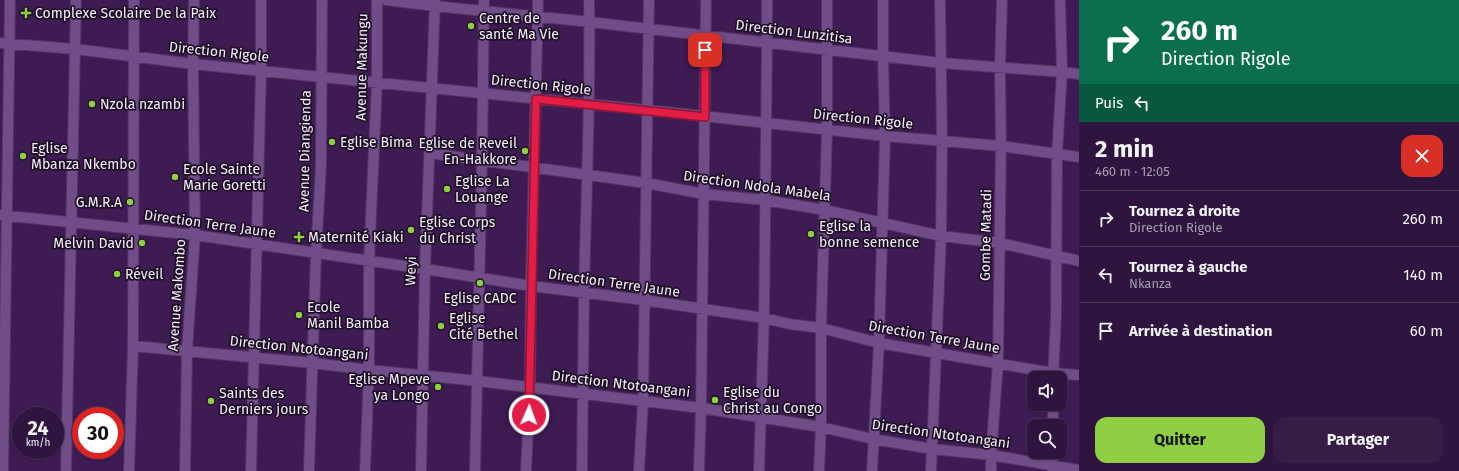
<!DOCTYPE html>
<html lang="fr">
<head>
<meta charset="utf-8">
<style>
  :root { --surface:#2e143e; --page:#361d45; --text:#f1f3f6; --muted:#a79eb0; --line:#493358; --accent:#8fcd42 }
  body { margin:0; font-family:"Fira Sans",sans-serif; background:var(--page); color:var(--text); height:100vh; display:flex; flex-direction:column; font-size:15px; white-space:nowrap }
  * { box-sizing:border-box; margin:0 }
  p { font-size:13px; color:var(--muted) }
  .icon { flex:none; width:22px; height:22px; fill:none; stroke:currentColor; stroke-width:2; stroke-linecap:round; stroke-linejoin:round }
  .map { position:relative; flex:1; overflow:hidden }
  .panel { display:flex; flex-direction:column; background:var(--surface); width:380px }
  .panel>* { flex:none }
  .hud { background:#0b6e4f; color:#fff; overflow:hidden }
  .fabs { position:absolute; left:1027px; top:371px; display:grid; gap:8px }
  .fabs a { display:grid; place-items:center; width:40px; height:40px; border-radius:8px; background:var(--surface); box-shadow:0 1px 3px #0004,0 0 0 1px var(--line); font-size:20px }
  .speed { position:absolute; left:12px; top:407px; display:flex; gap:8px; font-size:20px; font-weight:700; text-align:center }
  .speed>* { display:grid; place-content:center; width:52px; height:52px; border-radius:50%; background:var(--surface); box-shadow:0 1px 3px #0004,0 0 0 1px var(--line); line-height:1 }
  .speed small { font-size:10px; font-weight:400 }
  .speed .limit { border:6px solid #d22; background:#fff; color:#111 }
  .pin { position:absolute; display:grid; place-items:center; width:34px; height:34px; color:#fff; margin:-17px; border-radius:8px; box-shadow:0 2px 6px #0006 }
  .me { position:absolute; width:44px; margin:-22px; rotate:2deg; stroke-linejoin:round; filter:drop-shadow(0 0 3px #0008) }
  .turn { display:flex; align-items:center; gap:14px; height:84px; padding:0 16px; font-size:18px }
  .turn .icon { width:52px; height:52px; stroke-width:2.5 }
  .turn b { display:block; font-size:28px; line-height:34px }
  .then { display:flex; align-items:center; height:38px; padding:0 16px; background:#0003; gap:8px; font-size:15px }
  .round { display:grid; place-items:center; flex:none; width:42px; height:42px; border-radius:12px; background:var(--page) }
  .summary { display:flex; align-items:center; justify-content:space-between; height:68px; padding:0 16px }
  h1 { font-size:24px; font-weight:700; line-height:30px }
  .cta { display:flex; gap:8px; margin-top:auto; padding:8px 16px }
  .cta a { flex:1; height:46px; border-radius:12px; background:var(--accent); color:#111; font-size:16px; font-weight:700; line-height:46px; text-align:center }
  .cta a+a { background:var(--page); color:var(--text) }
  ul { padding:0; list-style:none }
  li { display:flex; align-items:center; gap:12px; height:56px; padding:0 16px; border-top:1px solid var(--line) }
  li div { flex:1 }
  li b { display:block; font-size:15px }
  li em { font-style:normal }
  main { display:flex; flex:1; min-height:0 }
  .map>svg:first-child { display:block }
</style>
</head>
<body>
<main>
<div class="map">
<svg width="1079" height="471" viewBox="0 0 1079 471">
  <rect width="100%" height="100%" fill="#3e1b53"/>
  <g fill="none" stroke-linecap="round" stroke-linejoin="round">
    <!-- minor casing -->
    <g stroke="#533462" stroke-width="12">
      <path id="minor" d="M386,0l49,6 155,16 351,41 121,9 17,2
        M0,43l75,6 118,15 455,46 237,26 116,10 78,11
        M429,153l217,30 58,11 61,6 60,10 116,26 59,7 79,18
        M0,215l195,20 230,34 106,17 113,14 120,18 25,6 32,4 58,15 174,30 26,2
        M133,346l180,17 56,7 109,11 223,27 120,19 52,12 59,10 59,6 88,15
        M1053,378l3,-61 1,-163 5,-82 -2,-72
        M1053,426v-22
        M3,471l7,-471
        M66,471l10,-471
        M129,471l4,-125 1,-346
        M185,471l2,-121 8,-115 -2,-171 1,-64
        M251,471l10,-400v-71
        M309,471l7,-218 5,-88 1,-165
        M365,471l4,-101v-109l8,-179v-82
        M421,471l4,-202 10,-269
        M475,471l7,-311 2,-160
        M526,471l4,-84 1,-101 7,-286
        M582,471c1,-59 1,-119 2,-178 2,-98 7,-195 5,-293
        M639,471l4,-70 6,-401
        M699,471l2,-63 5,-408
        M759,471l5,-153 3,-275v-43
        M819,471l2,-44v-99l6,-198v-130
        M872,471l7,-128 6,-207 -2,-79v-57
        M931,471l10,-235 1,-96 -2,-140
        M991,471v-16l7,-92 3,-217 -1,-79 2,-67
        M1052,471l1,-19"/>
    </g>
    <!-- minor -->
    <use href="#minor" stroke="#704c88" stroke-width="10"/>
  </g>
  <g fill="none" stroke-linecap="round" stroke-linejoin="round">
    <!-- route casing -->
    <g stroke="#92132f" stroke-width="10">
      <path id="route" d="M529,415l7,-316 169,18v-67"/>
    </g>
    <!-- route -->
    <use href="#route" stroke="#e11d48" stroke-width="7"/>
  </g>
  <!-- markers -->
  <g fill="#8fcd42" stroke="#1e0f27" stroke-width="1.5">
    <path d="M24 7h4v4h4v4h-4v4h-4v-4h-4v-4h4z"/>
    <circle cx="471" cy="26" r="4"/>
    <circle cx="92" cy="104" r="4"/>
    <circle cx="332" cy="142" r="4"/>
    <circle cx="525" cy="151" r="4"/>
    <circle cx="23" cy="156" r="4"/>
    <circle cx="175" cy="177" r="4"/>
    <circle cx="447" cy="189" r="4"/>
    <circle cx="130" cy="202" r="4"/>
    <circle cx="411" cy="230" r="4"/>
    <circle cx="811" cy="234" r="4"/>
    <path d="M297 231h4v4h4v4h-4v4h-4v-4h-4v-4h4z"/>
    <circle cx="142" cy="243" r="4"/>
    <circle cx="117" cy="274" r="4"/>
    <circle cx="480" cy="283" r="4"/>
    <circle cx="299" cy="315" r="4"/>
    <circle cx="441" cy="326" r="4"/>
    <circle cx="438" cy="387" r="4"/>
    <circle cx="715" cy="400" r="4"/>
    <circle cx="211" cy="401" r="4"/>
  </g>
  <g text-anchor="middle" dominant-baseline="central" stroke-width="3.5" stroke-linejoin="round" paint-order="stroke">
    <!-- poi labels -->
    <g font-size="14" fill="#f5edfb" stroke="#1e0f27" text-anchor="start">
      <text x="35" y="13">Complexe Scolaire De la Paix</text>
      <text x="479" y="18">Centre de<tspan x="479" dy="16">santé Ma Vie</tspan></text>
      <text x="100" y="104">Nzola nzambi</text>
      <text x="340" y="142">Eglise Bima</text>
      <text x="517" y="143" text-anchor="end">Eglise de Reveil<tspan x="517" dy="16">En-Hakkore</tspan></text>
      <text x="31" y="148">Eglise<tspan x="31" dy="16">Mbanza Nkembo</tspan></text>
      <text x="183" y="169">Ecole Sainte<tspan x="183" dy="16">Marie Goretti</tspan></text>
      <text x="455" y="181">Eglise La<tspan x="455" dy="16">Louange</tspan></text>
      <text x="122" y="202" text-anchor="end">G.M.R.A</text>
      <text x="419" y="222">Eglise Corps<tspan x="419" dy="16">du Christ</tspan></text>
      <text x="819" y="226">Eglise la<tspan x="819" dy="16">bonne semence</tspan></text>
      <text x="308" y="237">Maternité Kiaki</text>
      <text x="134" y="243" text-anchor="end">Melvin David</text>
      <text x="125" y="274">Réveil</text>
      <text x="480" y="298" text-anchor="middle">Eglise CADC</text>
      <text x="307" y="307">Ecole<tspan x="307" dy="16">Manil Bamba</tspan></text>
      <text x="449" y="318">Eglise<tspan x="449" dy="16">Cité Bethel</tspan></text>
      <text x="430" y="379" text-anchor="end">Eglise Mpeve<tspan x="430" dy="16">ya Longo</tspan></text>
      <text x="723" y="392">Eglise du<tspan x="723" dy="16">Christ au Congo</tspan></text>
      <text x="219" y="393">Saints des<tspan x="219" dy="16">Derniers jours</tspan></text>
    </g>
    <!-- street labels -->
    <g font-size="14" fill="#f5edfb" stroke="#1e0f27">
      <text transform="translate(794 32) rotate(7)">Direction Lunzitisa</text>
      <text transform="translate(219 52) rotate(6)">Direction Rigole</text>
      <text transform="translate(362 67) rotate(-89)">Avenue Makungu</text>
      <text transform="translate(541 85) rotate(6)">Direction Rigole</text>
      <text transform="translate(863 119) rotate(6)">Direction Rigole</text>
      <text transform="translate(305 151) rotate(-89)">Avenue Diangienda</text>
      <text transform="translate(757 186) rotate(8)">Direction Ndola Mabela</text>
      <text transform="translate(210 224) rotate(8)">Direction Terre Jaune</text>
      <text transform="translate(986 235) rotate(-89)">Gombe Matadi</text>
      <text transform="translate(411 271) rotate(-88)">Weyi</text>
      <text transform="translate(614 283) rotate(8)">Direction Terre Jaune</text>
      <text transform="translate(177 295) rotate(-86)">Avenue Makombo</text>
      <text transform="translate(934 337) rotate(10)">Direction Terre Jaune</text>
      <text transform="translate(299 348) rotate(6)">Direction Ntotoangani</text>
      <text transform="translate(621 384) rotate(7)">Direction Ntotoangani</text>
      <text transform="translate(941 434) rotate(8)">Direction Ntotoangani</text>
    </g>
  </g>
</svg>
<div class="fabs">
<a><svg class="icon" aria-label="sound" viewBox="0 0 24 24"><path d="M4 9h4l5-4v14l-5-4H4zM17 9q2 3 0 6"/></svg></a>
<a><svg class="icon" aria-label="search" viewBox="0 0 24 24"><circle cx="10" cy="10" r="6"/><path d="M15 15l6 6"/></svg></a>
</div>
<div class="speed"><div>24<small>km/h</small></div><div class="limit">30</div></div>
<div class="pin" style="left:705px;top:50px;background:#d93025"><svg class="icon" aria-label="arrive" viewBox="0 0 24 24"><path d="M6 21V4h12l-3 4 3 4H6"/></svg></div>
<svg class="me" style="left:529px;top:415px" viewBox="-20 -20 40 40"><circle r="17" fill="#e11d48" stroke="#fff" stroke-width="3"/><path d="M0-11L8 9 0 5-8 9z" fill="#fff"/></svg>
</div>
<section class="panel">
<div class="hud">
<div class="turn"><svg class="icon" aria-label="right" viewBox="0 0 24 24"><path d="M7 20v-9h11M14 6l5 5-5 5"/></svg><div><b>260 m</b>Direction Rigole</div></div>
<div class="then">Puis<svg class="icon" aria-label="left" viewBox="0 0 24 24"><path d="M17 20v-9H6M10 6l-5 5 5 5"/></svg></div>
</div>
<div class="summary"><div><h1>2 min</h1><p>460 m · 12:05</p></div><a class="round" style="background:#d93025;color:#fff"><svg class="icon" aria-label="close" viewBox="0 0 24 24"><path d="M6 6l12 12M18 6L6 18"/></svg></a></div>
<ul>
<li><svg class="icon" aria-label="right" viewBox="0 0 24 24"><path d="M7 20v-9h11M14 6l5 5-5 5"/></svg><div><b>Tournez à droite</b><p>Direction Rigole</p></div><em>260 m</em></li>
<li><svg class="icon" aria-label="left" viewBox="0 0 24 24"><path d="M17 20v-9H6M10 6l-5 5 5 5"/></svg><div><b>Tournez à gauche</b><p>Nkanza</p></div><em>140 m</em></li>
<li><svg class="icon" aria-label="arrive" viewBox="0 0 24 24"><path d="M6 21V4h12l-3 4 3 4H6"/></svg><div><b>Arrivée à destination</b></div><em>60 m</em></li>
</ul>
<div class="cta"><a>Quitter</a><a>Partager</a></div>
</section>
</main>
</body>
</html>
